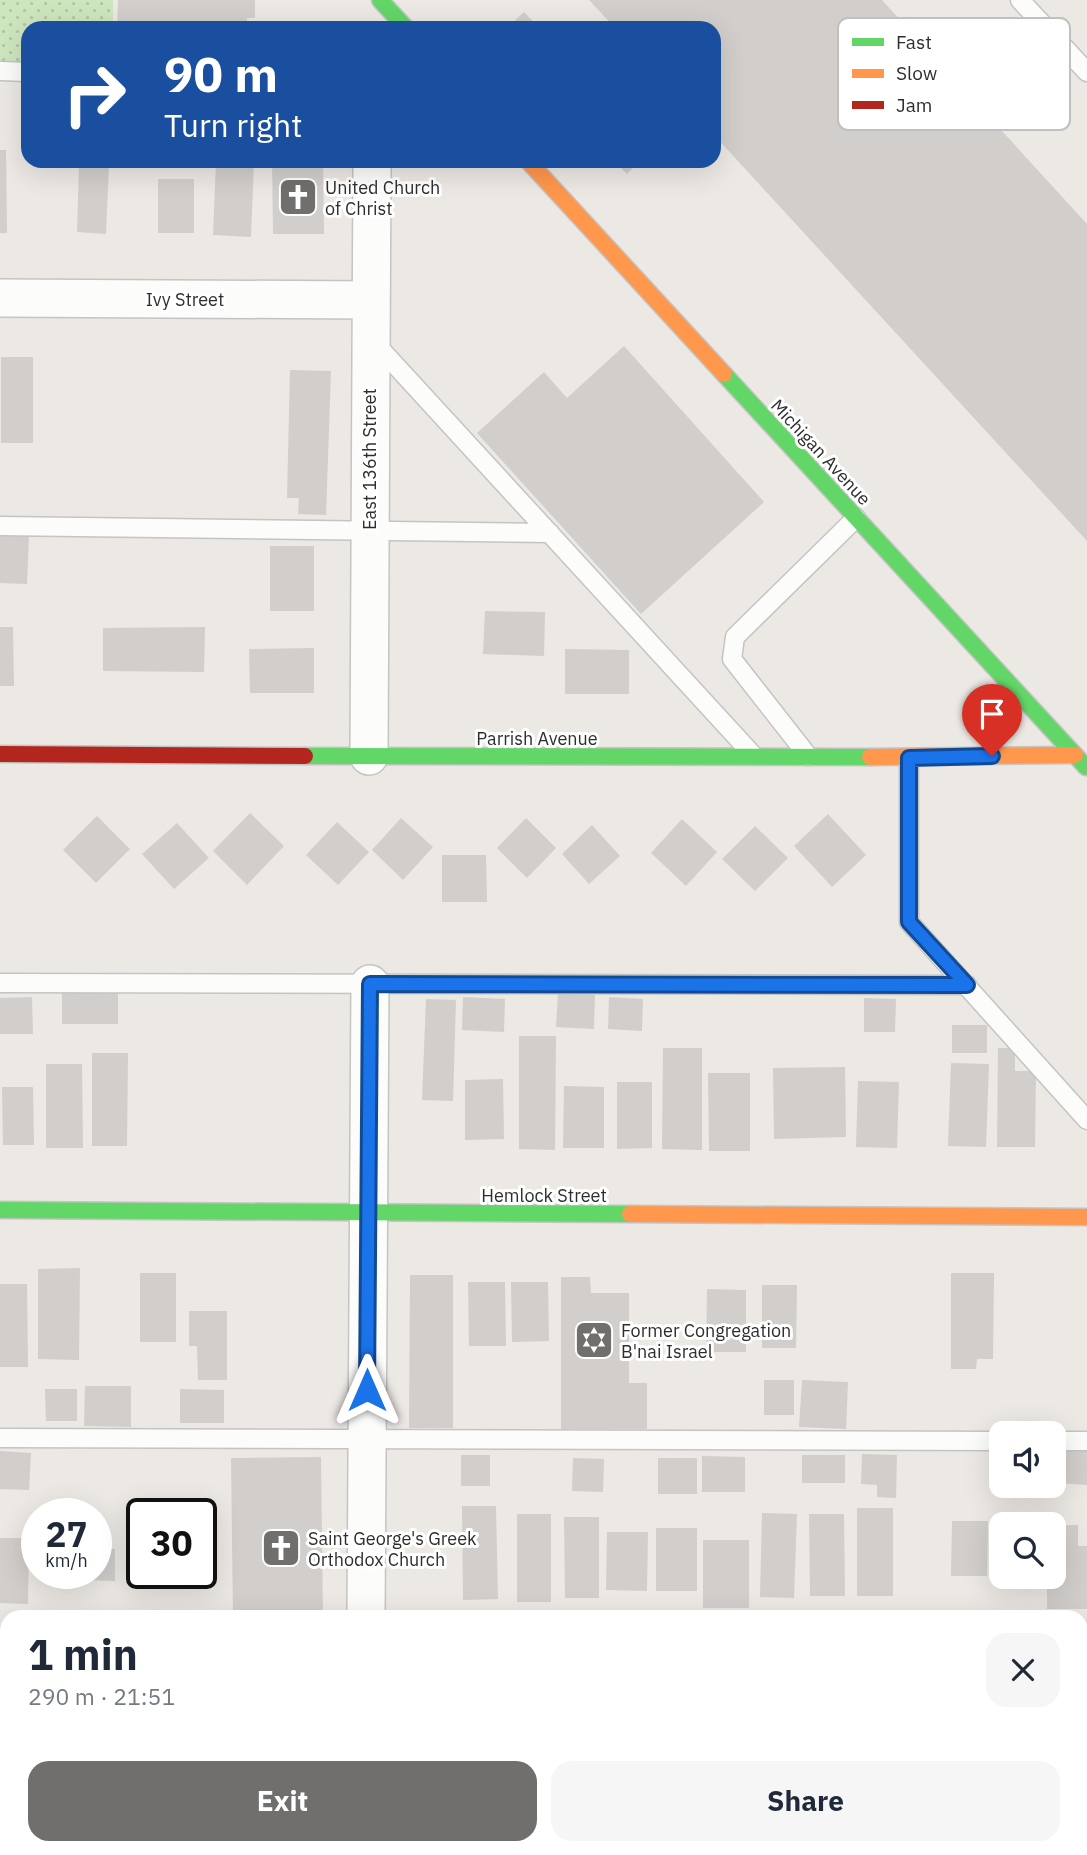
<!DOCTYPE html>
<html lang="en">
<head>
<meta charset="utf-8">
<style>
  :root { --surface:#fff; --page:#f6f6f7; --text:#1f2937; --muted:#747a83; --accent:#706f6e }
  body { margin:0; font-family:"IBM Plex Sans",sans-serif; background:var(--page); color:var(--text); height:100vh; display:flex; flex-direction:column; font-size:26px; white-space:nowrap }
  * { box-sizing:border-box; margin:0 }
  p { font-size:23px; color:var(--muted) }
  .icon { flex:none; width:38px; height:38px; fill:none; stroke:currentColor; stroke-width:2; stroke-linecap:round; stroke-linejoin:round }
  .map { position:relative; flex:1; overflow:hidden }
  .details { position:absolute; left:0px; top:1610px; width:1088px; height:245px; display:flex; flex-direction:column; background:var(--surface); border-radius:21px 21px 0 0; box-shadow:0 7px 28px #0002 }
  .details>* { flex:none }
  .banner { position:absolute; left:21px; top:21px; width:700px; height:147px; border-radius:21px; box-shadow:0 7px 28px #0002; background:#1a4fa0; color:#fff; overflow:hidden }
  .controls { position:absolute; left:989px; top:1421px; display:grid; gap:14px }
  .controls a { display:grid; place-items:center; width:77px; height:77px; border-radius:14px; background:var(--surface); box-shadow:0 7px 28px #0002; font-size:35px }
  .speed { position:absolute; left:21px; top:1498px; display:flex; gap:14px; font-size:35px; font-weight:700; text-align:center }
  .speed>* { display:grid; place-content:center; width:91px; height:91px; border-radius:50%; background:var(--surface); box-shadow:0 7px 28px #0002; line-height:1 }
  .speed small { font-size:18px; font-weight:400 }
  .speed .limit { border:4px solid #111; border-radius:10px; background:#fff; color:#111 }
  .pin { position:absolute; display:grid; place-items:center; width:60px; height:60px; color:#fff; margin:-72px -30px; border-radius:50% 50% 50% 0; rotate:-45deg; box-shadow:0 0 7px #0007 }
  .pin .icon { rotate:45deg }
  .me { position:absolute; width:77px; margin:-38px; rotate:0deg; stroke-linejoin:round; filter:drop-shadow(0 0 5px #0008) }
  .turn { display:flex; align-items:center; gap:24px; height:147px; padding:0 28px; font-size:32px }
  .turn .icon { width:91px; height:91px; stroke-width:2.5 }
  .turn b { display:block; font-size:49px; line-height:60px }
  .round { display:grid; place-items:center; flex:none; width:74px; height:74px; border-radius:21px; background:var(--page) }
  .overview { display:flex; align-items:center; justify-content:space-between; height:119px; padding:0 28px }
  h1 { font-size:42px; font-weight:700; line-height:52px }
  .cta { display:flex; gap:14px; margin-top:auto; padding:14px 28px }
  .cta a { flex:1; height:80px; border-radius:21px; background:var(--accent); color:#fff; font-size:28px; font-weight:700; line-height:80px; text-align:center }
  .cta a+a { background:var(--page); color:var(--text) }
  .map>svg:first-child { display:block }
</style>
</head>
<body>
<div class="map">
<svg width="1087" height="1855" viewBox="0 0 1087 1855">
  <defs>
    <pattern id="grass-dots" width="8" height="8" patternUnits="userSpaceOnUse" patternTransform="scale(1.75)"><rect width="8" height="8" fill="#cee6be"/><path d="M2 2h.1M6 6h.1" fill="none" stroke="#b1c6a4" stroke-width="1.8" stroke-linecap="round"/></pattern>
  </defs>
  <rect width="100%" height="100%" fill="#ece8e4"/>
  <!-- grass -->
  <path fill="url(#grass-dots)" d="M0,0h113v28h-85v44l-28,-1z"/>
  <!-- building -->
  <path fill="#d1cecb" d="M118,0h137v18h-8v10h-130z
    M589,0h293l205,224v317l-373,-406v-107h-99z
    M524,12l15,16h-32z
    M0,150h6l1,83h-7z
    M216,161h38l-3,76 -38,-2z
    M272,161h51l1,73h-51z
    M614,161h26l-13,13z
    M79,164l30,1 -3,69 -29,-2z
    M158,179h36v54h-36z
    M624,346l140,156 -123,112 -164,-181 67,-61 23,26z
    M1,357h32v86h-32z
    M290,370l41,1 -5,144 -28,-1 1,-16h-12z
    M0,534l29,2 -2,48 -27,-1z
    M270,546h44v65h-44z
    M485,611l60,1 -1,44 -61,-2z
    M0,627h13l1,59h-14z
    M205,627l-1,45 -101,-1v-43z
    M314,648v45h-64l-1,-44z
    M565,649l64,1v44h-64z
    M250,813l34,33 -37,39 -34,-34z
    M828,814l38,41 -34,32 -38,-41z
    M97,816l33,33 -34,34 -33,-33z
    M401,818l32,29 -30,33 -31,-30z
    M526,818l30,30 -29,30 -30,-30z
    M682,819l35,33 -31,34 -35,-33z
    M337,822l32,30 -31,33 -32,-30z
    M177,823l32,35 -35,31 -32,-35z
    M592,825l28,31 -31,28 -27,-30z
    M755,826l33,32 -33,33 -33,-32z
    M442,855h44l1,47h-45z
    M62,993h56v31h-56z
    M558,993l37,2 -1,34 -38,-2z
    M32,997l1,37h-33v-36z
    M463,997l42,2 -1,33 -42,-2z
    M609,997l34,2 -1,32 -34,-2z
    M864,998l32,1 -1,33h-31z
    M426,999l30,1 -3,101 -31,-1z
    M952,1025h35v28h-35z
    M519,1036h37l-1,114 -36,-1z
    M663,1048h39v102l-40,-1z
    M998,1048h17v23h21l-1,76h-38z
    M92,1053h36l-1,93h-35z
    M951,1063l38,1 -3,83 -38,-1z
    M46,1064h36l1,84h-37z
    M845,1067l1,70 -72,2 -1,-71z
    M708,1073h42v78h-41z
    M503,1079l1,60 -39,1v-60z
    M858,1081l41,1 -2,66 -41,-1z
    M617,1082h35v66l-35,1z
    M564,1086l40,1v61h-41z
    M2,1087h31l1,58h-31z
    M80,1268l-1,92 -41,-1v-90z
    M140,1273h36v69h-36z
    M951,1273h43l-1,86h-16l-1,10h-25z
    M410,1275h43v153h-44z
    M561,1277h29l1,16h38v90h18v46h-86z
    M468,1282h37l1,64h-37z
    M511,1282h37l1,59 -37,1z
    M0,1284h27l1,83h-28z
    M762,1285h35l-1,63h-34z
    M707,1289l39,1v62h-40z
    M189,1311h38v69h-29l-1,-34h-8z
    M764,1380h30v35h-30z
    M802,1380l46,2 -2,47 -47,-2z
    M85,1386h46v41l-47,-1z
    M45,1389h32v32h-31z
    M180,1389l44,1v33h-44z
    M1056,1450l31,1v34l-32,-2z
    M0,1451l31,2 -2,37 -29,-1z
    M862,1454l35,1 -1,43 -19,-1v-12l-16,-1z
    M461,1455h29v31h-29z
    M802,1455h43v28h-43z
    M702,1456l43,1v35h-43z
    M321,1457l2,160h-90l-2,-159z
    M573,1458l31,1 -1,33 -31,-1z
    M658,1458h39v36h-39z
    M462,1506h34l2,93 -35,1z
    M857,1508h36v88h-36z
    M762,1513l35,1 -3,84 -34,-1z
    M517,1514h34v88h-34z
    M809,1514h35l1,82h-35z
    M564,1517h35v81h-34z
    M952,1521h36l-1,55h-36z
    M998,1521h41v3h-38v40z
    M1054,1525h24v21h9v63h-40v-32h7z
    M656,1528h41v63h-41z
    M607,1532h41l-1,59 -41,-1z
    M0,1538h29l-1,66 -28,-1z
    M703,1540h46v68h-46z
    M96,1548l19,1v32l-33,-1v-7h14z
    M0,1736l7,1v76h-7z
    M1082,1744h5l-2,52h-3z
    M80,1848h30v7h-30z
    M126,1848h40l-1,7h-40z
    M306,1848v7h-102v-6z
    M408,1848h45l-1,7h-44z
    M508,1848l33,1v6h-33z
    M556,1848h32v7h-32z
    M605,1848h26v7h-26z
    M850,1848h42v7h-42z
    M899,1851l42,1v3h-42z"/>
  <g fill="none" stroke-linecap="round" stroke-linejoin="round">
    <!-- lane casing -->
    <g stroke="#c5c4c5" stroke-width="21">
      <path id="lane" d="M1020,0l67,72
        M0,71l28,1
        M375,343l378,412
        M0,526l550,7
        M808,756l-76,-97 3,-22 121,-119
        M909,758v164l178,198
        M0,983l967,2
        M0,1438l1001,3
        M1054,1441h33"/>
    </g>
    <!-- street casing -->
    <g stroke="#c5c4c5" stroke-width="40">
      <path id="street" d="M0,298l370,2
        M369,756l3,-595
        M366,1617l4,-633
        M0,1666h7
        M1082,1670h5
        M365,1855v-7"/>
    </g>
    <!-- fast casing -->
    <g stroke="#c5c4c5" stroke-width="19">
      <path id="fast" d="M380,0l26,28
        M724,374l362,393
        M305,756l565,1
        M0,1210l630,4"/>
    </g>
    <!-- slow casing -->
    <g stroke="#c5c4c5" stroke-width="19">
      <path id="slow" d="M528,161l196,213
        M870,757l205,-2
        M630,1214l457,3"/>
    </g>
    <!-- jam casing -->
    <g stroke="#c5c4c5" stroke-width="19">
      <path id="jam" d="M0,754l305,2"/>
    </g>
    <!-- lane -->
    <use href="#lane" stroke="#fcfcfb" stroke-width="18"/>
    <!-- street -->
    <use href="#street" stroke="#fcfcfb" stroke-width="37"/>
    <!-- fast -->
    <use href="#fast" stroke="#63d668" stroke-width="16"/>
    <!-- slow -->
    <use href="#slow" stroke="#ff974d" stroke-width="16"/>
    <!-- jam -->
    <use href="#jam" stroke="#b3261e" stroke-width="16"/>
  </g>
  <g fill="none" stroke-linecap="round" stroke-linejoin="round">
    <!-- route casing -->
    <g stroke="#114b97" stroke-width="18">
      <path id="route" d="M367,1390l3,-406 597,1 -58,-63v-164l83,-2"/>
    </g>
    <!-- route -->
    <use href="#route" stroke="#1a73e8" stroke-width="12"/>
  </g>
  <!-- icons -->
  <defs>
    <g id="church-square" transform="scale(2.0125)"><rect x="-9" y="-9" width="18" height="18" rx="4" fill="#706f6e" stroke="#fff"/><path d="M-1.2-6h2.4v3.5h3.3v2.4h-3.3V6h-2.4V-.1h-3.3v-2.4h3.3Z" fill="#fff"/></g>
    <g id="synagogue-square" transform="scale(2.0125)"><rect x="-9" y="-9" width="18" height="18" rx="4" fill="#706f6e" stroke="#fff"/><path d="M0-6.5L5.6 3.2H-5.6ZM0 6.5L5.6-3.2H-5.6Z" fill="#fff"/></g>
  </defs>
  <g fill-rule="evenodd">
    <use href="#church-square" x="298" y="197"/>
    <use href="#synagogue-square" x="594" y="1340"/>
    <use href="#church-square" x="281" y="1548"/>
  </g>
  <g text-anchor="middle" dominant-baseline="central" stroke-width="6" stroke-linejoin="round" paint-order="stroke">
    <!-- poi labels -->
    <g font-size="18" fill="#2e2e2e" stroke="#fff" text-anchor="start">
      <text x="325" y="187">United Church<tspan x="325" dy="21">of Christ</tspan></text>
      <text x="621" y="1330">Former Congregation<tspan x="621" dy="21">B'nai Israel</tspan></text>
      <text x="308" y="1538">Saint George's Greek<tspan x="308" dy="21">Orthodox Church</tspan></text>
    </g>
    <!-- street labels -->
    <g font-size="18" fill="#2e2e2e" stroke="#fff">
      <text x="185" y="299">Ivy Street</text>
      <text transform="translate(821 452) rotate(47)">Michigan Avenue</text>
      <text transform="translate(369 459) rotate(-90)">East 136th Street</text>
      <text x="537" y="738">Parrish Avenue</text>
      <text x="544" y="1195">Hemlock Street</text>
    </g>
  </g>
  <!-- legend -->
  <rect x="838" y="18" width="232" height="112" rx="10" fill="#fff" stroke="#c0c0c0" stroke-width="2"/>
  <rect x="852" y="38" width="32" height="8" fill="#63d668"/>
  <rect x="852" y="69" width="32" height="9" fill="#ff974d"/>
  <rect x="852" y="101" width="32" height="8" fill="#b3261e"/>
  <g font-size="19" fill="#2e2e2e">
    <text x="896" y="49">Fast</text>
    <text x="896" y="80">Slow</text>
    <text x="896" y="112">Jam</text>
  </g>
</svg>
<div class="controls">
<a><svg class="icon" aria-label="sound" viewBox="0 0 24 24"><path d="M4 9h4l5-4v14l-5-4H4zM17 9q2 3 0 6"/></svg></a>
<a><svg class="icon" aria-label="search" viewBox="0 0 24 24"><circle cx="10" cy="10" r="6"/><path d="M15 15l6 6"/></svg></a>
</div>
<div class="speed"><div>27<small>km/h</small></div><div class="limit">30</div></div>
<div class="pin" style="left:992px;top:756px;background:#d93025"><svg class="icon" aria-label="arrive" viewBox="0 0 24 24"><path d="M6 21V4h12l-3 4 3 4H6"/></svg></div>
<svg class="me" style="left:367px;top:1390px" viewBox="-20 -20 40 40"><path d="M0-17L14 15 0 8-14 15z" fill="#1a73e8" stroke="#fff" stroke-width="4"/></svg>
<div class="banner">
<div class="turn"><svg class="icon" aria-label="right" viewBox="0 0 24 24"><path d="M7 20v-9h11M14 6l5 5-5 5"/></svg><div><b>90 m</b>Turn right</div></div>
</div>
<section class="details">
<div class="overview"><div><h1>1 min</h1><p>290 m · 21:51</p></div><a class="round"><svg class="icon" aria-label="close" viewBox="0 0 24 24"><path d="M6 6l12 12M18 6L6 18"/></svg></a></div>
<div class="cta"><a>Exit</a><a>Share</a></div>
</section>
</div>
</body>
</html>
